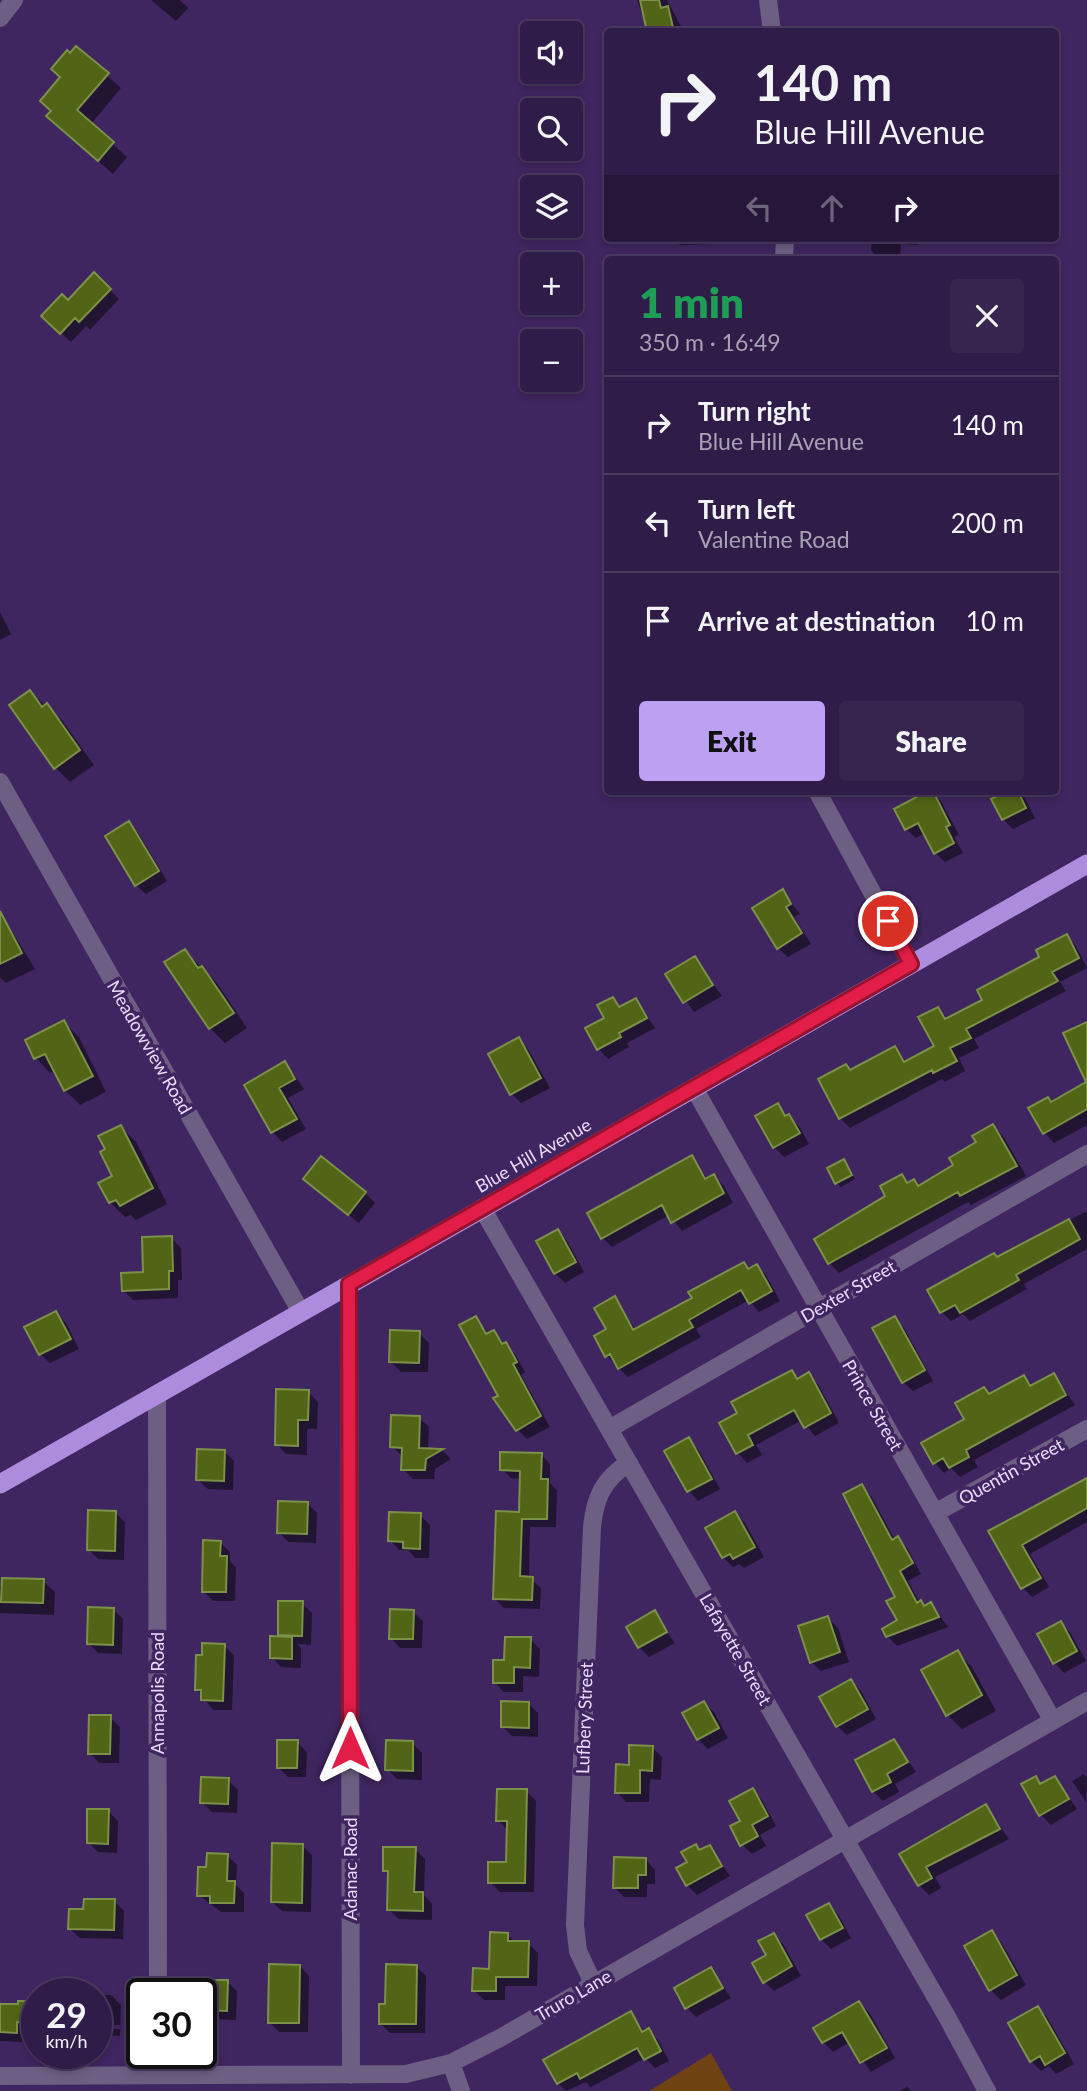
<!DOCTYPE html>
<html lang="en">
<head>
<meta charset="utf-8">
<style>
  :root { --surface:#301c48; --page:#38254f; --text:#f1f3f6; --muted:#a8a1b4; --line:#4b3a60; --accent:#bca0f2 }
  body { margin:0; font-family:Lato,sans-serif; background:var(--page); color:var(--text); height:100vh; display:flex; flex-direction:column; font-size:26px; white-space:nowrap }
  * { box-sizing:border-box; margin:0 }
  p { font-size:23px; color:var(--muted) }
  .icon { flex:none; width:38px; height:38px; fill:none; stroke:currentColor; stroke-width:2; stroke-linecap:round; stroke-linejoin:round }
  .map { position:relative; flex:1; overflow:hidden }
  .sheet { position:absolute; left:604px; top:256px; width:455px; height:539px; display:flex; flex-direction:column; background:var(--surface); border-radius:7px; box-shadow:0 4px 10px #0003,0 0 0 2px var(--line) }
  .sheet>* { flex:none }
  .banner { position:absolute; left:604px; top:28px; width:455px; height:214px; border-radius:7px; box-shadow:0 4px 10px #0003,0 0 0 2px var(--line); background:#301c48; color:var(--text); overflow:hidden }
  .fabs { position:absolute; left:520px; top:21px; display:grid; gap:14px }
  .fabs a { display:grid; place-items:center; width:63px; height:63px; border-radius:7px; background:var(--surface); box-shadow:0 4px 10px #0003,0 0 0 2px var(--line); font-size:35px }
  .speed { position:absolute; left:21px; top:1978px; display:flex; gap:14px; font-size:35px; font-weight:700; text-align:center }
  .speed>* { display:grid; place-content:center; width:91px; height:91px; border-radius:50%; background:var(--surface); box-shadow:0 4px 10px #0003,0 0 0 2px var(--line); line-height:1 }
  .speed small { font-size:18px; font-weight:400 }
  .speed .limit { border:4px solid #111; border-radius:10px; background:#fff; color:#111 }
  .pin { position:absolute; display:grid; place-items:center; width:60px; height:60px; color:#fff; margin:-30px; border:4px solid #fff; border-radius:50%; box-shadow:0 2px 7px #0007 }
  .me { position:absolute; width:77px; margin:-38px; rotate:0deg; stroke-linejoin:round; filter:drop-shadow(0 0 5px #0008) }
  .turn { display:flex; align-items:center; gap:24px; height:147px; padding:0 35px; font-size:32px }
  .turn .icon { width:91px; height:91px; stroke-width:2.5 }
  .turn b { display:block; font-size:49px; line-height:60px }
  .lanes { display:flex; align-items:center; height:66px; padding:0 35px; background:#0003; justify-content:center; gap:35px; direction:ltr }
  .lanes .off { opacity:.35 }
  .round { display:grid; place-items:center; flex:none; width:74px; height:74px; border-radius:7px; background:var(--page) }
  .summary { display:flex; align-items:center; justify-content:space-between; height:119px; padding:0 35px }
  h1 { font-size:42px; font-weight:800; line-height:52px; color:#1e9e55 }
  .button { display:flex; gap:14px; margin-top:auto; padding:14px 35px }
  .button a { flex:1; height:80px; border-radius:7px; background:var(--accent); color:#111; font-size:28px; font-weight:800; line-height:80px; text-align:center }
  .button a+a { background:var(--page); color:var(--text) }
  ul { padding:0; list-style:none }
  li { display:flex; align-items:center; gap:21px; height:98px; padding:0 35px; border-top:2px solid var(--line) }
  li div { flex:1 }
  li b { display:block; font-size:26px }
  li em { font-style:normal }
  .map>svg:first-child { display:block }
</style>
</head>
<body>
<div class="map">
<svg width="1087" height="2091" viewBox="0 0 1087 2091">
  <rect width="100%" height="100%" fill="#402660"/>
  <!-- green -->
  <path fill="#704315" d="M711,2053l21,38h-83z"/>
  <!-- shadow -->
  <path fill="#0007" fill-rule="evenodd" d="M151,0h29l8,8 -12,13z
    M637,0h30l17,32h-35z
    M912,28l4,4h-19z
    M76,48l45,40 -30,36 36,33 -14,17 -51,-44 -9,-19 9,-33z
    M673,238h38v6l-31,1z
    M872,238h46v7l-17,-1 -1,15h-20l-9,-9z
    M94,275l25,24 -29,31 -4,-4 -15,16 -28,-26 25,-14z
    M0,612l11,22 -11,6z
    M30,692l32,28 32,45 -24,17 -15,-15z
    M705,791h26l-21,5z
    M931,791l10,10 18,34 -5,2 9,16 -18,9 -10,-9 -10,-20 -9,5 -10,-9z
    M1011,791h7l7,7 10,20 -22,11 -10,-10z
    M129,823l9,10 29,48 -21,13 -10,-9z
    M782,891l18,23 -6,3 17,27 -23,13 -10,-9z
    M0,912l35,57 -29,14 -6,-5z
    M1066,936l10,10 11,22 -27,14 6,9 -92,48 5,9 -20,10 6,13 -20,11 -3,-3 -92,49 -10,-10 6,-52 5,5 44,-23 12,14 29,-15 2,-38 10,10 36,-18z
    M185,951l32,32 30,45 -22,15 -15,-15 -43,-65z
    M695,958l27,38 -28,16 -26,-38z
    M612,999l9,9 15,-8 19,28 -28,15 2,4 -21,12 -9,-10 -11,-21 18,-10z
    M64,1023l15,14 27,55 -26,13 -15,-15 -9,-20 -6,3 -14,-15z
    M518,1039l10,10 22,39 -29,15 -9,-9z
    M285,1063l19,26 -16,9 18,31 -24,13 -9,-10 -27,-47z
    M1087,1083v42l-33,18 -9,-10 7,-30z
    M777,1106l22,20 10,18 -25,13 -10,-10z
    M993,1126l10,10 23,40 -55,29 -3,-3 -129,71 -9,-10 58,-66 13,-21 8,8 5,-3 6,6 36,-21z
    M121,1127l15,15 31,62 -31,16 -5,-5 -6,2 -15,-15 4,-26 -6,-26z
    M691,1157l17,23 6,-3 10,9 9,17 -51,28 -13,-16 -57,32 -10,-10z
    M844,1161l11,18 -14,8 -4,-4z
    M315,1188l50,5 10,10 -16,20z
    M1087,1211v38l-63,35 3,5 -57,32 -7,-7 -12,7 -9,-9 55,-53z
    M557,1231l10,10 17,31 -19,11 -10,-10z
    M171,1238l10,10 1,32h-4v18l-45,2 -10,-10 22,-16z
    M743,1264l7,6 7,-4 9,9 14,26 -21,11 -10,-12 -53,29 5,8 -73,40 -21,-21 7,-58 22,33 58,-32z
    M56,1313l10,10 13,26 -29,14 -10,-9z
    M476,1318l13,16 4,-2 22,22 10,18 -4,3 29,52 -23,12 -10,-10z
    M894,1318l10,10 29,53 -20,10 -10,-9z
    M419,1333l10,10 -1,29h-27l-10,-10z
    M792,1373l7,7 9,-5 10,9 21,39 -24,13 -13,-16 -46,25 6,10 -15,8 -9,-10 -17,-29 19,-10z
    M1054,1375l21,30 -101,55 4,7 -18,10 -9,-9 -7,5 -9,-10 32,-43 17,-31 6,6 34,-18 9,9z
    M308,1392l10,10 -1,27h-10v26l-21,-1 -9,-10z
    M419,1418l10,9 -1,23h14l9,9 -16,10 -1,10h-21l-10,-10 -1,-13 -10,-10z
    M688,1439l10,10 22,40 -22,12 -9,-10 -22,-40z
    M224,1451l10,10 -1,29 -25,-1 -10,-9z
    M541,1454l9,10v19l7,7 -1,37h-26l-1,51 12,10 -1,21 -36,-1 -9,-9 25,-86 1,-34 -10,-1 -9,-9z
    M1087,1479v43l-57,32 19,33 -17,10 -9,-9 -32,-57z
    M861,1486l10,10 24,44 2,-2 10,10 14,26 -13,7 12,22 5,4 6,-3 17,23 -51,19 -10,-10 13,-15 -3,-24z
    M307,1503l10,10 -1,30 -28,-1 -9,-10z
    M116,1513l9,9 -1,38 -26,-1 -9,-9z
    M735,1513l10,10 19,34 -20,11 -5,-4 -6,3 -10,-10z
    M420,1515l10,10 -1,33h-14l-7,-8h-9l-9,-10z
    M220,1542l10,10v9l6,7 -1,33h-22l-10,-10z
    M43,1581l12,11 -1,23 -54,-2v-26z
    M302,1603l10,10 -1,32 -14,-1 4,4v20l-20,-1 -9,-10 11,-19 -4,-4z
    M113,1609l10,10 -1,35 -24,-1 -9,-9z
    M413,1612l10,9 -1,27h-22l-9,-10z
    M654,1613l21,30 -26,14 -10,-10z
    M828,1618l10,10 11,34 -28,9 -10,-9z
    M1060,1623l10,9 16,29 -22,12 -9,-10z
    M530,1639l10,10 -1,28 -16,-1v16h-19l-10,-10 12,-20z
    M224,1646l10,9 -2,55h-19l-16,-21z
    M957,1652l15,15 24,44 -34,18 -15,-15z
    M851,1681l10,10 15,28 -29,16 -10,-9z
    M528,1703l10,10v24l-26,-1 -10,-10z
    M704,1703l10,9 14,26 -20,11 -10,-10z
    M110,1717l10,10 -1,36h-20l-9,-10z
    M894,1741l22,31 -21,12 4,8 -16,9 -10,-10z
    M297,1742l10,10 -1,25h-18l-10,-10z
    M412,1743l10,10v27l-25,-1 -10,-10z
    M652,1747l10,10 -1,23 -11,-1 -1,23h-23l-9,-10 13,-25z
    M1084,1774l3,4 -1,24 -14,-21z
    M1035,1778l7,7 13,-7 22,31 -26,16 -10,-10 -17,-30z
    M228,1780l10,10 -1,23 -25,-1 -10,-10z
    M752,1790l10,10 14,26 -16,9 6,11 -14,8 -10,-9 1,-23z
    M526,1791l10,10 -2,91h-34l-10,-10 18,-18v-33l-10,-11z
    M986,1807l23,32 -74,38 6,11 -12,7 -10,-10 -17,-30z
    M108,1811l10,10 -1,32 -19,-1 -9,-9z
    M303,1846l9,9 -1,57 -29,-1 -10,-9z
    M695,1846l6,6 8,-5 21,29 -33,19 -10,-10 2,-23z
    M415,1849l10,10 -1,36 8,9v16l-33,-1 -10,-9 1,-35 -6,-5z
    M227,1855l10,10 -1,20 8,8v19h-23l-22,-17 9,-26z
    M646,1860l9,10v14h-8v13h-23l-10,-10z
    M114,1901l10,10 -1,28 -43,-1 -10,-9 15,-18z
    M828,1905l10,9 13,24 -20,11 -10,-10z
    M991,1933l10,9 25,43 -25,15 -10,-10 -25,-43z
    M507,1934l8,9h13l10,10 -1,33h-32v14h-21l-10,-10 16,-19z
    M773,1935l10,9 18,32 -27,15 -10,-10z
    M300,1966l9,10 -1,56h-29l-10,-10z
    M417,1967l9,9 -1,57h-35l-10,-10 6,-17z
    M711,1969l20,29 -35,19 -9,-9z
    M227,1982l10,9 -1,29 -23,-1 -10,-10z
    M96,1995h15l10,10 -1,31 -19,-1 -5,-5zM99,2025h21v4l-21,-1z
    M37,2003v28h-11v11l-26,-1v-35z
    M859,2003l10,9 26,46 -24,14 -21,-30 -17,10 -10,-10z
    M1038,2008l9,9 27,47 -18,10 -7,-8 -8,5 -10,-10z
    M631,2013l14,19 3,-2 10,10 11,21 -14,7 -10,-10 -54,29 -5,-5 -20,9 -8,-8z
    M907,2087l4,4h-11z"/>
  <!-- building -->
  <path fill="#526416" stroke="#7b9048" stroke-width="2" d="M640,0h19l2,8 7,-2 6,26h-27z
    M76,46l33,27 -32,37 37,32 -16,19 -52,-45 5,-5 -11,-10 20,-24 -9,-8 16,-19 3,3z
    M94,272l17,17 -32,33 -4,-4 -15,16 -19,-18 21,-22 6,6z
    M30,690l12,17 5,-4 33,47 -26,19 -45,-64z
    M928,791h5l17,34 -4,2 8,16 -20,11 -16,-31 -13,7 -11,-21z
    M1007,791h11l8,17 -24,12 -11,-21z
    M129,821l30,50 -24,15 -30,-50z
    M783,889l8,15 -5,3 16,26 -25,16 -25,-41z
    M0,911l22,42 -22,11z
    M1067,934l12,24 -27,14 6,9 -92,48 5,9 -21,10 7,13 -24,12 -1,-3 -93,49 -21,-40 28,-15 4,6 45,-24 9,16 30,-16 -16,-29 20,-10 7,12 37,-19 -5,-10 62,-33 -3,-7z
    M185,949l13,19 4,-2 32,47 -25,16 -45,-67z
    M695,956l18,29 -30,18 -18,-29z
    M613,997l6,10 17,-9 11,20 -28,15 2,4 -24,13 -12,-22 19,-10 -7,-13z
    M64,1020l29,56 -29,15 -19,-37 -11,5 -9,-19z
    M1087,1022v87l-44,25 -15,-26 20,-11 3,5 35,-20 -23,-49z
    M519,1037l22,41 -31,17 -22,-41z
    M285,1061l10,18 -16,9 18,31 -26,14 -27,-48z
    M778,1103l7,13 4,-2 11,19 -27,15 -18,-32z
    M993,1124l24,42 -57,30 -2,-4 -130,72 -14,-25 71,-43 -5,-10 22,-12 5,9 7,-4 4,7 35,-21 -4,-7 27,-16 -4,-6z
    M121,1125l32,63 -33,18 -4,-6 -7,3 -11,-20 14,-7 -12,-24 5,-3 -7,-13z
    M692,1155l13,24 9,-5 10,19 -53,30 -9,-18 -61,34 -14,-26z
    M321,1156l45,36 -18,23 -45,-36z
    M844,1159l8,16 -17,9 -8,-16z
    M1069,1219l11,20 -64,36 3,5 -59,33 -5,-8 -15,8 -13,-23 67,-37 3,4z
    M558,1229l18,33 -22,12 -18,-33z
    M172,1236l1,35h-4v18l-47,2 -1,-18 22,-1 -1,-35z
    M744,1262l4,7 9,-5 15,27 -23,13 -8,-14 -52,30 4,7 -75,42 -8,-15 -5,3 -11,-21 12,-7 -12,-21 21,-12 18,34 59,-32 -4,-6z
    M56,1311l15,28 -32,16 -15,-28z
    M476,1316l10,18 8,-4 8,14 4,-2 11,20 -4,2 28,52 -25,15 -23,-33 5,-2 -39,-71z
    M895,1316l30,54 -23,13 -30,-55z
    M390,1330l30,1 -1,32 -30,-1z
    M792,1370l5,9 12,-7 22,41 -27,15 -10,-18 -46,25 5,10 -17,9 -17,-31 18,-10 -6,-11z
    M1054,1373l12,22 -100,55 3,7 -20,11 -6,-10 -10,6 -12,-21 43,-24 -9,-16 29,-16 5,7 35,-19 6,11z
    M276,1389l33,1 -1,30h-10v26l-23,-1z
    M391,1415l29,1 -1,32 24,1 -17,10 -1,11h-24l1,-22 -12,-1z
    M689,1437l23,42 -25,13 -23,-41z
    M197,1449l28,1 -1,31 -28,-1z
    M500,1452l42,1 -1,26h7l-1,40h-25l-2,57 13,1 -1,23 -39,-1 3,-88 23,1 1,-41 -20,-1z
    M1087,1478v30l-65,37 19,33 -20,11 -33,-58z
    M862,1484l30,56 6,-4 15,27 -13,8 17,32 4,-3 3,6 7,-4 8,15 -53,20 -4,-8 15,-9 -11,-19 9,-4 -52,-103z
    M278,1501l30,1 -1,32 -30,-1z
    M88,1510l28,1 -1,40 -28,-1z
    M735,1511l20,36 -22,12 -3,-5 -8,4 -17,-30z
    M389,1512l32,1 -1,36 -17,-1v-6l-15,-1z
    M203,1540l18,1 -1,15h7l-1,36h-24z
    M2,1578l42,1 -1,24 -42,-1z
    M278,1601h25l-1,35 -24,-1z
    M88,1607l26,1 -1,37 -26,-1z
    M390,1609l24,1 -1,29h-24z
    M655,1610l12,22 -29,16 -12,-21z
    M828,1616l12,36 -30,11 -12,-37z
    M1061,1621l16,30 -24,13 -16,-30z
    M270,1636l22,1v22l-22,-1z
    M505,1637h26l-1,31 -16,-1v16h-21v-23h11z
    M202,1643l23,1 -2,57 -22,-1v-10h-6l1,-35h6z
    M958,1650l24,45 -36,21 -25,-46z
    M851,1679l17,30 -32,18 -17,-30z
    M501,1701l28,1v26l-28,-1z
    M704,1701l15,27 -22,12 -15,-27z
    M89,1715h22l-1,39h-22z
    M894,1739l14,23 -21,12 4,8 -19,10 -17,-32z
    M277,1740h21l-1,28h-20z
    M386,1740l27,1v30l-28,-1z
    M629,1745l24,1 -1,25 -12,-1v23h-25l1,-29 13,1z
    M1036,1776l4,8 15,-8 14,23 -30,17 -18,-32z
    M201,1777l28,1 -1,26 -28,-1z
    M753,1788l15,28 -16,9 6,11 -18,10 -10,-20 10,-5 -11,-20z
    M497,1789h30l-2,94h-37v-21h18l1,-41h-11z
    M986,1804l14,25 -74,38 6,11 -14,8 -19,-32z
    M87,1809h22l-1,35 -21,-1z
    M272,1843l31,1 -1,59 -31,-1z
    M696,1844l3,6 11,-5 12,21 -36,20 -10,-18 11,-6 -6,-10z
    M383,1847h33l-2,45h9v19l-36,-1 1,-39h-5z
    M207,1853l21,1 -1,27h8l-1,22h-24v-7h-13l1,-29h8z
    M614,1857l32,1v17h-8v13h-25z
    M84,1899h31l-1,31 -46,-1 1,-20h14z
    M829,1903l14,25 -23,12 -14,-25z
    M992,1930l25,45 -28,16 -25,-45z
    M490,1932l18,1v8h21l-1,36h-32v14h-24l1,-23 16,1z
    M774,1933l18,33 -29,17 -11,-20 14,-8 -8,-14z
    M269,1964l31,1 -1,58h-31z
    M386,1964l31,1 -1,59h-37v-20h6z
    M711,1967l12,21 -38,21 -11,-21z
    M202,1980h26l-1,31 -25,-1z
    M18,2001h19v22l-20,-1v11l-17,-1v-28h18z
    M859,2001l28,47 -27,15 -18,-31 -20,11 -9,-15z
    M1038,2006l27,47 -20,12 -5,-9 -10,6 -22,-39z
    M631,2011l11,21 7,-4 12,23 -17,9 -7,-12 -57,31 -3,-6 -20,11 -14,-24z"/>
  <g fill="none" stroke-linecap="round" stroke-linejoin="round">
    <!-- minor -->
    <path stroke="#6d5f83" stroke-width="18" d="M768,0l4,32
      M784,259l1,-21
      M0,782l301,530
      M817,791l94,173
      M694,1088l359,633
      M482,1208l464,807 41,76
      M349,1285l2,790
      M157,1394l1,599
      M609,1429l478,-275
      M935,1513l152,-84
      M593,1983l-15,-32 -3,-26 17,-398c3,-29 11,-48 37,-64
      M451,2063l10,28
      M158,2075v-22
      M0,2076l406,-2 45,-11 49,-25 587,-337"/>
    <!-- tertiary -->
    <path stroke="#6d5f83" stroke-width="18" d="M0,18l14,-18"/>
    <!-- trunk -->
    <path stroke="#ae8cdd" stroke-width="19" d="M0,1484l1087,-620"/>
  </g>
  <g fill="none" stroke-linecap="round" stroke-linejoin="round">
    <!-- route casing -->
    <g stroke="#92132f" stroke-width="18">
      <path id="route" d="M350,1748l-1,-464 562,-320 -23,-43"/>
    </g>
    <!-- route -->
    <use href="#route" stroke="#e11d48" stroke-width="12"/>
  </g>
  <g text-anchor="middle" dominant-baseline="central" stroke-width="7" stroke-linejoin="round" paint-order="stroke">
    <!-- street labels -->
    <g font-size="18" fill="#e8dbff" stroke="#402660">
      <text transform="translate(150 1047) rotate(60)">Meadowview Road</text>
      <text transform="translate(533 1155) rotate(-30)">Blue Hill Avenue</text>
      <text transform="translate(848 1291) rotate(-30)">Dexter Street</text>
      <text transform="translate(873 1405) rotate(60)">Prince Street</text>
      <text transform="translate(1011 1471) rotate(-29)">Quentin Street</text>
      <text transform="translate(736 1649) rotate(60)">Lafayette Street</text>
      <text transform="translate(157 1693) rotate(-90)">Annapolis Road</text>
      <text transform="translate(584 1718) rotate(-88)">Lufbery Street</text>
      <text transform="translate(350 1869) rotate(-90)">Adanac Road</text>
      <text transform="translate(573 1995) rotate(-30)">Truro Lane</text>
    </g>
  </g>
</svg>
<div class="fabs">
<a><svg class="icon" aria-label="sound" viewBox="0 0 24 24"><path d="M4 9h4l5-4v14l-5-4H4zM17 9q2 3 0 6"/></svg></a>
<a><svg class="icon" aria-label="search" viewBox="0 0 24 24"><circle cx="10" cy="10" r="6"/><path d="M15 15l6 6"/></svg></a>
<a><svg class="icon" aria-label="layers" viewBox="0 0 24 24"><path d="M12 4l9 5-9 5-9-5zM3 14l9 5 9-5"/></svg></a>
<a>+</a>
<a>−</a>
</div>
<div class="speed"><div>29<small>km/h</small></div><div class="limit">30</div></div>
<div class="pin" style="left:888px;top:921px;background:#d93025"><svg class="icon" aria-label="arrive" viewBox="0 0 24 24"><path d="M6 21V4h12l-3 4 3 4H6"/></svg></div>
<svg class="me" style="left:350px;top:1748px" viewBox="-20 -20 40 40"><path d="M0-17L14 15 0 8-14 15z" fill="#e11d48" stroke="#fff" stroke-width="4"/></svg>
<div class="banner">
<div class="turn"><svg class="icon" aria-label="right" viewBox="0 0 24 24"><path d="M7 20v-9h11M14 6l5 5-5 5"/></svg><div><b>140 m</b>Blue Hill Avenue</div></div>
<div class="lanes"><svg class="icon off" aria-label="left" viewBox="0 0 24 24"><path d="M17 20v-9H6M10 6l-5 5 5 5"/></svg><svg class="icon off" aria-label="ahead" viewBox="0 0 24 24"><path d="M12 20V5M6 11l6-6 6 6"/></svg><svg class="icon" aria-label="right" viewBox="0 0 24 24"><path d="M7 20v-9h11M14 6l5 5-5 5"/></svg></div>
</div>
<section class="sheet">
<div class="summary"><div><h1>1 min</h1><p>350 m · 16:49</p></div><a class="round"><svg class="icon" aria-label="close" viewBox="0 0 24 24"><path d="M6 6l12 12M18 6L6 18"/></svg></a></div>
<ul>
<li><svg class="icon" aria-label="right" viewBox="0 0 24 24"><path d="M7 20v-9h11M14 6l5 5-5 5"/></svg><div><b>Turn right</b><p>Blue Hill Avenue</p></div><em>140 m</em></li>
<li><svg class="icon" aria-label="left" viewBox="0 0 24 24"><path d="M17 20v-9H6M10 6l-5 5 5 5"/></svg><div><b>Turn left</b><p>Valentine Road</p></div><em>200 m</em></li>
<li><svg class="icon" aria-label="arrive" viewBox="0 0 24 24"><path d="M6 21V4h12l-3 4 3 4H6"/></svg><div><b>Arrive at destination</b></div><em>10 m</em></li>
</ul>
<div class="button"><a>Exit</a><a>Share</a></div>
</section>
</div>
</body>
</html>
